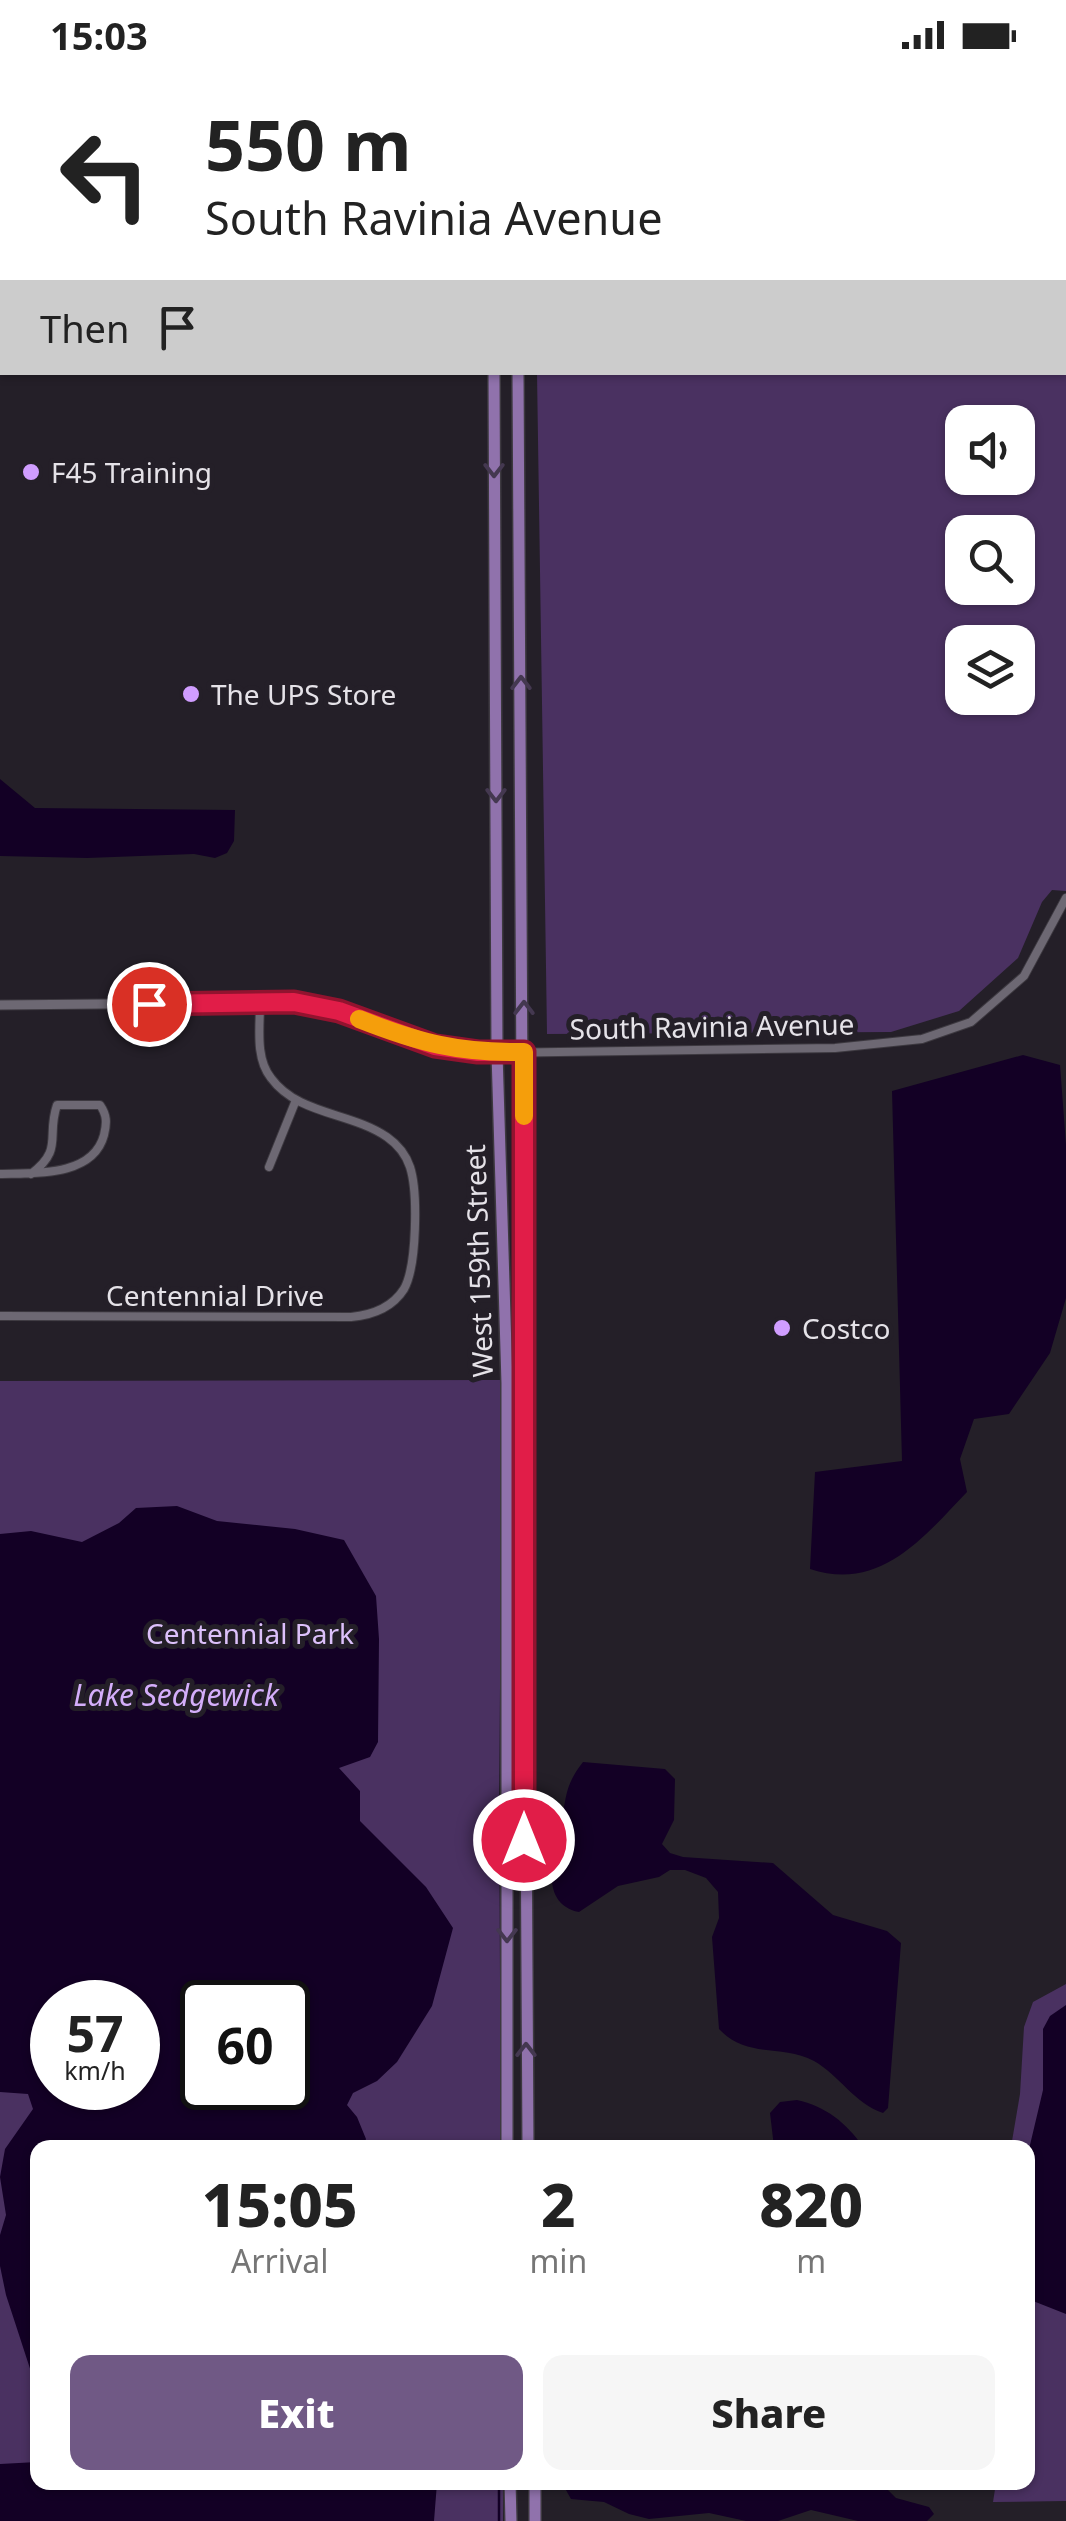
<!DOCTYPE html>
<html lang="en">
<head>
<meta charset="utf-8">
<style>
  :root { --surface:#fff; --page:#f6f6f6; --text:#222; --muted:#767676; --accent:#705985 }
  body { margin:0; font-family:"Noto Sans",sans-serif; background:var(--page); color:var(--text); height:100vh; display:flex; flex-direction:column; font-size:38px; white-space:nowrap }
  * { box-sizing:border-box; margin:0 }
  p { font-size:32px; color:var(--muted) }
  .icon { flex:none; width:55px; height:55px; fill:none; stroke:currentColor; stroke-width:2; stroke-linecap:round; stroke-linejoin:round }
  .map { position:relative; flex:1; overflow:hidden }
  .details { position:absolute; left:30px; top:2070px; width:1005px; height:350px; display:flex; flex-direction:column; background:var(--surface); border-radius:20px; box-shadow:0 2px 8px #0004 }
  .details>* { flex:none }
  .top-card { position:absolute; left:0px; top:0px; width:1068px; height:305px; box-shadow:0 2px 8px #0004; background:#fff; color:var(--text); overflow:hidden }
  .controls { position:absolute; left:945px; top:335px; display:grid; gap:20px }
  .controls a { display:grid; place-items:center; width:90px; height:90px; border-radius:20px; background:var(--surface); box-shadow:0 2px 8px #0004; font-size:50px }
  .speed { position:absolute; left:30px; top:1910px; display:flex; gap:20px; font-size:50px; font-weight:700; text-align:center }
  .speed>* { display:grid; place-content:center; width:130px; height:130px; border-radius:50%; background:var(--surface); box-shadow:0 2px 8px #0004; line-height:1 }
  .speed small { font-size:25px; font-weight:400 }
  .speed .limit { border:5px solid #111; border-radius:15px; background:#fff; color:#111 }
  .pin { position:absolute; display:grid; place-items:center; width:85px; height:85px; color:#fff; margin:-42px; border:5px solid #fff; border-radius:50%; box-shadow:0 2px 10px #0007 }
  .me { position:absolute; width:110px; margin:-55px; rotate:0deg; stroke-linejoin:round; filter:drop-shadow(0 0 8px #0008) }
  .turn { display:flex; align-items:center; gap:35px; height:210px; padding:0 40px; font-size:45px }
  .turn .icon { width:130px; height:130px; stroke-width:2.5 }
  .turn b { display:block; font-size:70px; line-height:85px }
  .then { display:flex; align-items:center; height:95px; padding:0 40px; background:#0003; gap:20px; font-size:38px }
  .eta { display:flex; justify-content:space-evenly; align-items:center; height:170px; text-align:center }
  .eta b { font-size:60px; font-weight:800; line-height:70px }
  .button { display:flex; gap:20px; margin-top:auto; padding:20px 40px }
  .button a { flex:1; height:115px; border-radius:20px; background:var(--accent); color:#fff; font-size:40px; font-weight:800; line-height:115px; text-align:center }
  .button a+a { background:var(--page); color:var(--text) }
  .status { display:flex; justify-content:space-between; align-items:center; height:70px; padding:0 50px; background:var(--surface); direction:ltr }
  .status svg { height:28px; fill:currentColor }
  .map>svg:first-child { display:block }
</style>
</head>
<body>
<div class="status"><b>15:03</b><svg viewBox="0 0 49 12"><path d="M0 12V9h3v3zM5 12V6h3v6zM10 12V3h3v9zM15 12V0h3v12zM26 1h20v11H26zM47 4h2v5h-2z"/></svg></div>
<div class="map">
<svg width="1066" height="2451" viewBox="0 0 1066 2451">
  <rect width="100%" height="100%" fill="#241f28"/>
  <!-- green -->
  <path fill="#4a3161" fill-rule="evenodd" d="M1066,194v627l-14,-1 -10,12 -24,56 -59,53 -68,21 -344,2 -10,-661 528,-1zM962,352h56v56h-56zM962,462h56v56h-56zM962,572h56v56h-56z
    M500,1310l2,77 -3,348 2,342 -463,1v334l465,1v38h-503v-1140zM52,1932h86v86h-86zM202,1932h86v86h-86z
    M1066,1914v517l-73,1 3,-19 32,-1v-334l-17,-1 9,-53 4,-67 9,-25z"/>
  <!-- water -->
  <path fill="#130025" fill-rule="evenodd" d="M0,709l35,29 200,2 -1,31 -7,12 -12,5 -21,-4 -107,4 -87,-2z
    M1023,985l37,10 6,80v153l-16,55 -41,61 -35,5 -14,40 7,33c-44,46 -87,100 -157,77l5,-97 87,-11 -10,-370z
    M177,1436l40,15 78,8 49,11 32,56 3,43 -1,103 -8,15 -31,11 21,23v30l66,66 27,41 -21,78 -35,56 -20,19 -24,12 -6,12 10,12 9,22 -3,8 -325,1 -1,242 -31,-95 -6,-29v-31l6,-20 -6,-38 5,-28 28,-40 -5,-15 -28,-2v-558l31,-3 51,11 37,-19 17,-15zM138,1932v86h-86v-86zM202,1932h86v86h-86z
    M583,1692l82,7 10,10 -1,41 -12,24 8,9 13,4 90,6 60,52 54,16 14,12 -13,165 -5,5c-28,-9 -44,-38 -69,-52 -32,-17 -67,-2 -95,-32l-7,-92 7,-19 -1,-26 -12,-14 -21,-8h-15l-11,7 -41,9 -39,26c-43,-9 -24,-62 -18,-90 6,-27 4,-37 22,-60z
    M1066,1935v309l-38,-15v-119l2,-35 13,-55v-61l7,-13z
    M797,2030c28,6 50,23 66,47h-89l-4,-34 10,-11z
    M37,2392l1,20 399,1 -3,38h-434v-57z
    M562,2413h319l15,15 33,9 5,7 -7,7h-69l-47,-11 -33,11h-32l-37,-8 -60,6 -20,-5 -25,-12 -33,-3z"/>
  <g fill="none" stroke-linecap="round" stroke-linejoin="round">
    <!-- stream -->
    <path stroke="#130025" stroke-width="2.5" d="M499,2412v39"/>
    <!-- minor casing -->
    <g stroke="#3d3940" stroke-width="10">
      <path id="minor" d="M497,983l338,-5 87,-9 49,-17 53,-46 42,-78
        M269,1097l27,-67
        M0,1104c34,-1 93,3 104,-39 3,-12 3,-20 -4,-30h-43c-11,32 7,44 -26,69
        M0,1246l351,1c21,-2 41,-9 53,-28 13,-23 14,-97 6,-122 -4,-12 -13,-23 -23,-30 -36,-25 -89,-22 -116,-59 -16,-20 -11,-51 -11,-75"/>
    </g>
    <!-- tertiary casing -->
    <g stroke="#3d3940" stroke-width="11">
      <path id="tertiary" d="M0,935l294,-3 45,9 96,35 62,7"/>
    </g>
    <!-- primary casing -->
    <g stroke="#3d3940" stroke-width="14">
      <path id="primary" d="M517,0v2
        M493,2v-2
        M494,302l3,681 10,330v765
        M518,302l10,1776
        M510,2412l1,39
        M535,2412v39"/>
    </g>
    <!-- trunk casing -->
    <g stroke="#3d3940" stroke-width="15">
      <path id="trunk" d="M1065,143h1
        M0,154h2
        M1065,166l1,-1
        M0,180h2"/>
    </g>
    <!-- minor -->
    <use href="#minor" stroke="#6d6873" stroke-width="8"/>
    <!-- tertiary -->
    <use href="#tertiary" stroke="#6d6873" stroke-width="9"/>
    <!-- primary -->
    <use href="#primary" stroke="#9072ac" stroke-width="11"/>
    <!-- trunk -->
    <use href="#trunk" stroke="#9c75bf" stroke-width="12"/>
  </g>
  <!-- one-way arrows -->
  <defs><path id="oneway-chevron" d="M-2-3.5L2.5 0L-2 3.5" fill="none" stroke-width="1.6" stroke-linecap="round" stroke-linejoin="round" transform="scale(2.5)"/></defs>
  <g stroke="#443850">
    <use href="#oneway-chevron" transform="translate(494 400) rotate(90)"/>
    <use href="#oneway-chevron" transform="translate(521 613) rotate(-90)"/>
    <use href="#oneway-chevron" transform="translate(496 725) rotate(90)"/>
    <use href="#oneway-chevron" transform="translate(524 938) rotate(-90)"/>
    <use href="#oneway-chevron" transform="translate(507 1865) rotate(90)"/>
    <use href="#oneway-chevron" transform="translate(526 1980) rotate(-90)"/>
  </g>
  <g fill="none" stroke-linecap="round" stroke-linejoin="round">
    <!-- route casing -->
    <g stroke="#92132f" stroke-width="25">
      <path id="route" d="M149,934l145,-2 45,9 96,35 43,6h46v788"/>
    </g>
    <!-- route -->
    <use href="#route" stroke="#e11d48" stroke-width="18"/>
    <!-- slow -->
    <path stroke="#f59e0b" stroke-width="18" d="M359,949c61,24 99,34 165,33v64"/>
  </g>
  <!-- markers -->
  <g fill="#d09dff" stroke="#241f28" stroke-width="4">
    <circle cx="31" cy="402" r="10"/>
    <circle cx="191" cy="624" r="10"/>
    <circle cx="782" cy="1258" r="10"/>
  </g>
  <g text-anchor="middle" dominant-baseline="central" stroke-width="10" stroke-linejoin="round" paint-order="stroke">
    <!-- poi labels -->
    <g font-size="28" fill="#e5e2e8" stroke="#241f28" text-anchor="start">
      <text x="51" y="402">F45 Training</text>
      <text x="211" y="624">The UPS Store</text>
      <text x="802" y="1258">Costco</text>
    </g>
    <!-- street labels -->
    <g font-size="28" fill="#e5e2e8" stroke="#241f28">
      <text transform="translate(712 956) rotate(-1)">South Ravinia Avenue</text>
      <text transform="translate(478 1191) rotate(-92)">West 159th Street</text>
      <text x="215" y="1225">Centennial Drive</text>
    </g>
    <!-- park labels -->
    <g font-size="28" fill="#dcc0fa" stroke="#241f28">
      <text x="250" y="1563">Centennial Park</text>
    </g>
    <!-- water labels -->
    <g font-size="30" font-style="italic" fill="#d4aefa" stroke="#241f28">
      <text x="176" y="1624">Lake Sedgewick</text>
    </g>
  </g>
</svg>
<div class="controls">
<a><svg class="icon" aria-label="sound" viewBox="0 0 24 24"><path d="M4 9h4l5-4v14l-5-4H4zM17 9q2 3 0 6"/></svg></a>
<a><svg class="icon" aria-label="search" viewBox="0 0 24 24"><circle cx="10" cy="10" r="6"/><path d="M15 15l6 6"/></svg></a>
<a><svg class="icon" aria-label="layers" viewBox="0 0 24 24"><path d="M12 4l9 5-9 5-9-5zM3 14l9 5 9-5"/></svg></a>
</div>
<div class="speed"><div>57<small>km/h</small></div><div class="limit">60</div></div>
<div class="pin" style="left:149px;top:934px;background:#d93025"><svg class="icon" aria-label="arrive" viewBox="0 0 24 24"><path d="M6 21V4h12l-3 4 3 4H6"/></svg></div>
<svg class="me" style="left:524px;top:1770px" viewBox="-20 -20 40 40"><circle r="17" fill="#e11d48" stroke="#fff" stroke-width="3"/><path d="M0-11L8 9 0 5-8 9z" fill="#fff"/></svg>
<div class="top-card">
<div class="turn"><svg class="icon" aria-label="left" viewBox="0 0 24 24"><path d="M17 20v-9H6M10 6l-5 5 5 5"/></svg><div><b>550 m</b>South Ravinia Avenue</div></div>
<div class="then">Then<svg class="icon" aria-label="arrive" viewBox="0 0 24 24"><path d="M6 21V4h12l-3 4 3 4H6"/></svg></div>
</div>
<section class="details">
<div class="eta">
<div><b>15:05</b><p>Arrival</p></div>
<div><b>2</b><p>min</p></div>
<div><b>820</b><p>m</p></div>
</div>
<div class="button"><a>Exit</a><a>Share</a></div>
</section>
</div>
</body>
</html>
